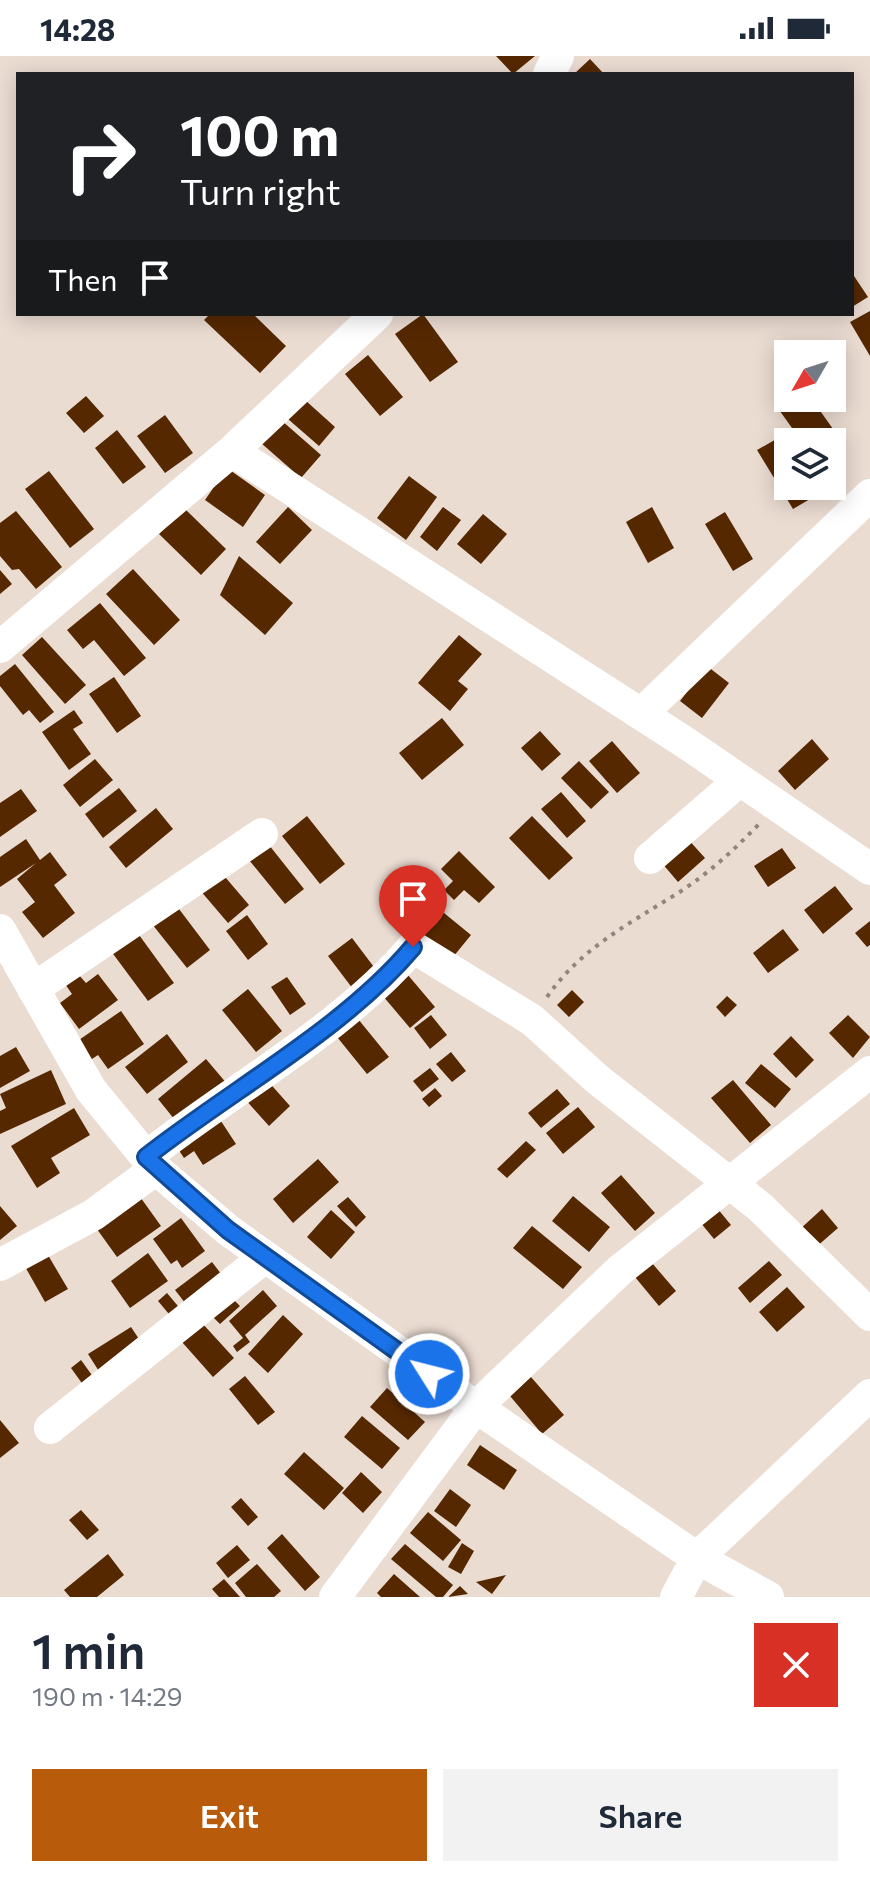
<!DOCTYPE html>
<html lang="en">
<head>
<meta charset="utf-8">
<style>
  :root { --surface:#fff; --page:#f2f2f3; --text:#1f2937; --muted:#747a83; --accent:#b85b0a }
  body { margin:0; font-family:Commissioner,sans-serif; background:var(--page); color:var(--text); height:100vh; display:flex; flex-direction:column; font-size:30px; white-space:nowrap }
  * { box-sizing:border-box; margin:0 }
  p { font-size:26px; color:var(--muted) }
  .icon { flex:none; width:44px; height:44px; fill:none; stroke:currentColor; stroke-width:2; stroke-linecap:round; stroke-linejoin:round }
  .map { position:relative; height:1541px; overflow:hidden }
  .details { display:flex; flex-direction:column; background:var(--surface); flex:1 }
  .details>* { flex:none }
  .guide { position:absolute; left:16px; top:16px; width:838px; height:244px; border-radius:0px; box-shadow:0 4px 20px #0003; background:#202124; color:#fff; overflow:hidden }
  .needle { width:52px; rotate:231deg }
  .controls { position:absolute; left:774px; top:284px; display:grid; gap:16px }
  .controls a { display:grid; place-items:center; width:72px; height:72px; border-radius:0px; background:var(--surface); box-shadow:0 4px 20px #0003; font-size:40px }
  .pin { position:absolute; display:grid; place-items:center; width:68px; height:68px; color:#fff; margin:-82px -34px; border-radius:50% 50% 50% 0; rotate:-45deg; box-shadow:0 0 8px #0007 }
  .pin .icon { rotate:45deg }
  .me { position:absolute; width:88px; margin:-44px; rotate:306deg; stroke-linejoin:round; filter:drop-shadow(0 0 6px #0008) }
  .turn { display:flex; align-items:center; gap:28px; height:168px; padding:0 32px; font-size:36px }
  .turn .icon { width:104px; height:104px; stroke-width:2.5 }
  .turn b { display:block; font-size:56px; line-height:68px }
  .then { display:flex; align-items:center; height:76px; padding:0 32px; background:#0003; gap:16px; font-size:30px }
  .round { display:grid; place-items:center; flex:none; width:84px; height:84px; border-radius:0px; background:var(--page) }
  .summary { display:flex; align-items:center; justify-content:space-between; height:136px; padding:0 32px }
  h1 { font-size:48px; font-weight:600; line-height:60px }
  .action { display:flex; gap:16px; margin-top:auto; padding:16px 32px }
  .action a { flex:1; height:92px; border-radius:0px; background:var(--accent); color:#fff; font-size:32px; font-weight:600; line-height:92px; text-align:center }
  .action a+a { background:var(--page); color:var(--text) }
  .status { display:flex; justify-content:space-between; align-items:center; height:56px; padding:0 40px; background:var(--surface); direction:ltr }
  .status svg { height:22px; fill:currentColor }
  .map>svg:first-child { display:block }
</style>
</head>
<body>
<div class="status"><b>14:28</b><svg viewBox="0 0 49 12"><path d="M0 12V9h3v3zM5 12V6h3v6zM10 12V3h3v9zM15 12V0h3v12zM26 1h20v11H26zM47 4h2v5h-2z"/></svg></div>
<div class="map">
<svg width="870" height="1541" viewBox="0 0 870 1541">
  <rect width="100%" height="100%" fill="#ebdcd2"/>
  <!-- building -->
  <path fill="#562800" d="M496,0h39l-22,18z
    M590,3l14,15h-30z
    M854,220l14,21 -16,10v-30z
    M870,255v45l-20,-34z
    M210,258h43l33,32 -26,27 -56,-53z
    M423,258l35,48 -28,20 -35,-48z
    M368,299l35,42 -23,19 -35,-42z
    M86,340l18,20 -20,17 -18,-20z
    M790,342h21l27,38 -8,6h-28l-25,-35z
    M305,344l30,27 -16,19 -31,-27z
    M165,359l28,38 -28,20 -28,-37z
    M281,364l40,35 -20,23 -40,-35z
    M117,374l29,37 -23,17 -28,-36z
    M787,377l5,9h-4v44h31l3,6 -29,17 -36,-59z
    M227,412l38,27 -22,32 -38,-27z
    M49,415l45,58 -24,19 -45,-59z
    M409,420l28,21 -31,43 -29,-22z
    M288,451l24,23 -32,34 -24,-22z
    M443,451l18,13 -24,31 -17,-14z
    M652,451l22,41 -26,15 -22,-41z
    M184,452l42,41 -25,26 -42,-41z
    M16,455l46,56 -26,22 -17,-20 -7,1 -12,-14v-33z
    M725,456l28,47 -20,12 -28,-47z
    M483,458l24,20 -26,30 -24,-20z
    M239,500l54,47 -28,32 -45,-40z
    M133,513l47,51 -26,25 -48,-51z
    M0,514l12,14 -12,10z
    M100,547l46,55 -22,18 -30,-36 -11,9 -16,-19z
    M459,579l23,19 -24,27 10,8 -18,22 -32,-28z
    M42,581l44,48 -21,19 -43,-49z
    M15,608l39,48 -14,11 -11,-13 -6,5 -23,-29v-10z
    M707,610l22,17 -27,35 -22,-17z
    M114,621l27,39 -24,17 -28,-39z
    M74,654l9,13 -10,6 18,25 -22,16 -27,-38z
    M442,662l22,27 -42,35 -23,-27z
    M540,675l21,23 -19,17 -21,-23z
    M812,683l17,20 -34,31 -17,-19z
    M612,685l28,32 -23,20 -28,-32z
    M95,703l18,21 -33,27 -17,-22z
    M579,705l30,31 -18,17 -30,-31z
    M119,732l18,23 -34,27 -18,-24z
    M21,733l16,22 -37,26v-34z
    M561,736l25,29 -19,17 -26,-29z
    M156,752l17,21 -47,39 -17,-21z
    M307,760l38,48 -25,20 -38,-48z
    M532,760l41,42 -24,22 -40,-42z
    M687,782l18,20 -27,24 -17,-20z
    M26,783l14,21 10,-8 17,23 -13,10 21,28 -32,25 -21,-26 13,-10 -18,-23 19,-16 -36,24v-30z
    M269,789l35,44 -19,15 -36,-44z
    M782,792l14,20 -28,19 -14,-21z
    M459,795l36,36 -16,16 -15,-13 -10,10 -10,-10 9,-9 -12,-12z
    M220,815l29,34 -21,18 -29,-34z
    M835,830l18,23 -30,25 -19,-24z
    M433,848l38,31 -22,27 -38,-31z
    M176,849l34,45 -23,18 -35,-44z
    M247,859l21,29 -20,16 -22,-29z
    M870,865v24l-3,2 -12,-14z
    M134,872l40,55 -26,18 -40,-54z
    M783,873l16,21 -31,23 -15,-20z
    M352,882l28,37 -24,18 -28,-37z
    M402,912l33,39 -25,21 -33,-39z
    M78,918l8,9 12,-9 20,26 -39,29 -19,-26 12,-9 -7,-10z
    M287,921l19,27 -16,11 -19,-28z
    M248,933l34,42 -26,21 -34,-42z
    M572,934l12,12 -15,15 -12,-12z
    M727,940l10,9 -12,12 -9,-10z
    M121,955l23,33 -36,25 -10,-14 -9,6 -13,-19z
    M354,958l35,43 -22,17 -34,-42z
    M431,959l16,20 -17,14 -16,-21z
    M848,959l22,22 -17,21 -24,-25z
    M167,978l21,28 -41,32 -22,-27z
    M791,980l23,24 -18,18 -23,-24z
    M16,991l14,24 -30,17v-32z
    M451,996l15,19 -14,11 -16,-18z
    M206,1003l22,26 -49,40 -21,-26z
    M761,1008l30,25 -16,19 -30,-25z
    M430,1012l9,11 -17,13 -9,-11z
    M51,1014l15,34 -66,30v-23l6,-3 -6,-14z
    M266,1023l24,27 -21,20 -25,-28z
    M733,1024l38,45 -21,18 -39,-45z
    M435,1032l7,8 -13,11 -7,-8z
    M557,1033l13,15 -29,24 -13,-15z
    M578,1051l17,20 -32,27 -17,-21z
    M74,1052l16,27 -39,23 9,15 -23,15 -26,-42z
    M217,1059l19,29 -33,21 -9,-14 -10,7 -10,-15z
    M526,1085l10,9 -29,28 -10,-9z
    M318,1103l21,23 -46,41 -20,-24z
    M621,1119l34,38 -20,18 -34,-38z
    M138,1138l23,32 -44,31 -23,-32z
    M573,1140l37,31 -21,25 -37,-31z
    M348,1141l18,20 -10,10 -19,-21z
    M0,1150l17,20 -17,14z
    M717,1152l14,17 -17,14 -14,-17z
    M822,1153l16,19 -23,20 -16,-18z
    M331,1154l24,22 -24,27 -24,-22z
    M181,1162l24,33 -23,17 -5,-8 -6,4 -18,-25z
    M532,1170l50,41 -19,22 -50,-41z
    M45,1194l23,39 -23,13 -22,-39z
    M148,1197l20,28 -38,27 -19,-27z
    M769,1205l13,14 -32,28 -12,-15z
    M212,1206l13,17 -36,29 -14,-18z
    M652,1207l24,28 -17,15 -24,-29z
    M787,1231l18,20 -28,25 -18,-20z
    M263,1234l14,16 -32,29 5,7 -13,10 -4,-6 10,-8 -14,-17z
    M167,1237l21,25 -9,8 -21,-25z
    M231,1241l9,9 -20,18 -9,-9z
    M283,1259l20,19 -35,39 -20,-19z
    M202,1267l32,35 -21,19 -31,-35z
    M131,1271l14,21 -43,28 -14,-22z
    M81,1304l18,25 -10,8 -18,-25z
    M245,1320l30,36 -17,13 -29,-36z
    M531,1321l33,38 -22,19 -32,-38z
    M387,1332l38,34 -17,18 -38,-33z
    M362,1360l38,32 -18,21 -38,-32z
    M0,1364l19,23 -19,15z
    M480,1389l37,25 -13,20 -37,-25z
    M304,1396l40,36 -20,22 -40,-36z
    M361,1416l21,20 -19,21 -21,-20z
    M450,1433l21,16 -15,22 -22,-16z
    M241,1442l17,19 -10,9 -17,-19z
    M81,1454l18,20 -12,10 -18,-20z
    M428,1456l33,28 -18,21 -33,-28z
    M282,1478l38,43 -15,14 -38,-43z
    M462,1487l12,8 -13,23 -13,-7z
    M405,1488l48,41 -10,12h-7l-45,-38z
    M237,1489l13,15 -22,18 -12,-15z
    M108,1498l16,21 -27,22h-27l-6,-7z
    M257,1508l24,27 -7,6h-28l-11,-14z
    M394,1518l26,23h-39l-4,-4z
    M506,1519l-14,19 -16,-12z
    M224,1523l16,18h-21l-7,-8z
    M460,1530l8,8 -20,3z"/>
  <g fill="none" stroke-linecap="round" stroke-linejoin="round">
    <!-- path -->
    <path stroke="#91867f" stroke-width="4" stroke-dasharray="4 6" stroke-linecap="butt" d="M547,941c34,-49 82,-73 131,-104 30,-19 56,-43 81,-69"/>
    <!-- minor -->
    <path stroke="#fff" stroke-width="32" d="M549,18l9,-18
      M232,395l454,292 184,126
      M0,591l232,-196 145,-137
      M641,658l229,-219
      M650,802l90,-78
      M0,874l91,160 65,79 72,61 248,177 -141,190
      M33,933l229,-155
      M146,1101c85,-67 197,-128 267,-210l119,73 65,59 163,128 110,108
      M0,1209l93,-50 63,-46
      M50,1372l215,-171
      M676,1541l21,-39 173,-163
      M768,1541l-71,-39 -221,-151 144,-137 250,-198"/>
  </g>
  <g fill="none" stroke-linecap="round" stroke-linejoin="round">
    <!-- route casing -->
    <g stroke="#114b97" stroke-width="20">
      <path id="route" d="M413,891c-69,82 -182,143 -267,210l82,73 201,144"/>
    </g>
    <!-- route -->
    <use href="#route" stroke="#1a73e8" stroke-width="14"/>
  </g>
</svg>
<div class="controls">
<a><svg class="needle" viewBox="-14 -14 28 28"><path d="M0-13l5 13h-10z" fill="#e53935"/><path d="M0 13l5-13h-10z" fill="#747a83"/></svg></a>
<a><svg class="icon" aria-label="layers" viewBox="0 0 24 24"><path d="M12 4l9 5-9 5-9-5zM3 14l9 5 9-5"/></svg></a>
</div>
<div class="pin" style="left:413px;top:891px;background:#d93025"><svg class="icon" aria-label="arrive" viewBox="0 0 24 24"><path d="M6 21V4h12l-3 4 3 4H6"/></svg></div>
<svg class="me" style="left:429px;top:1318px" viewBox="-20 -20 40 40"><circle r="17" fill="#1a73e8" stroke="#fff" stroke-width="3"/><path d="M0-11L8 9 0 5-8 9z" fill="#fff"/></svg>
<div class="guide">
<div class="turn"><svg class="icon" aria-label="right" viewBox="0 0 24 24"><path d="M7 20v-9h11M14 6l5 5-5 5"/></svg><div><b>100 m</b>Turn right</div></div>
<div class="then">Then<svg class="icon" aria-label="arrive" viewBox="0 0 24 24"><path d="M6 21V4h12l-3 4 3 4H6"/></svg></div>
</div>
</div>
<section class="details">
<div class="summary"><div><h1>1 min</h1><p>190 m · 14:29</p></div><a class="round" style="background:#d93025;color:#fff"><svg class="icon" aria-label="close" viewBox="0 0 24 24"><path d="M6 6l12 12M18 6L6 18"/></svg></a></div>
<div class="action"><a>Exit</a><a>Share</a></div>
</section>
</body>
</html>
